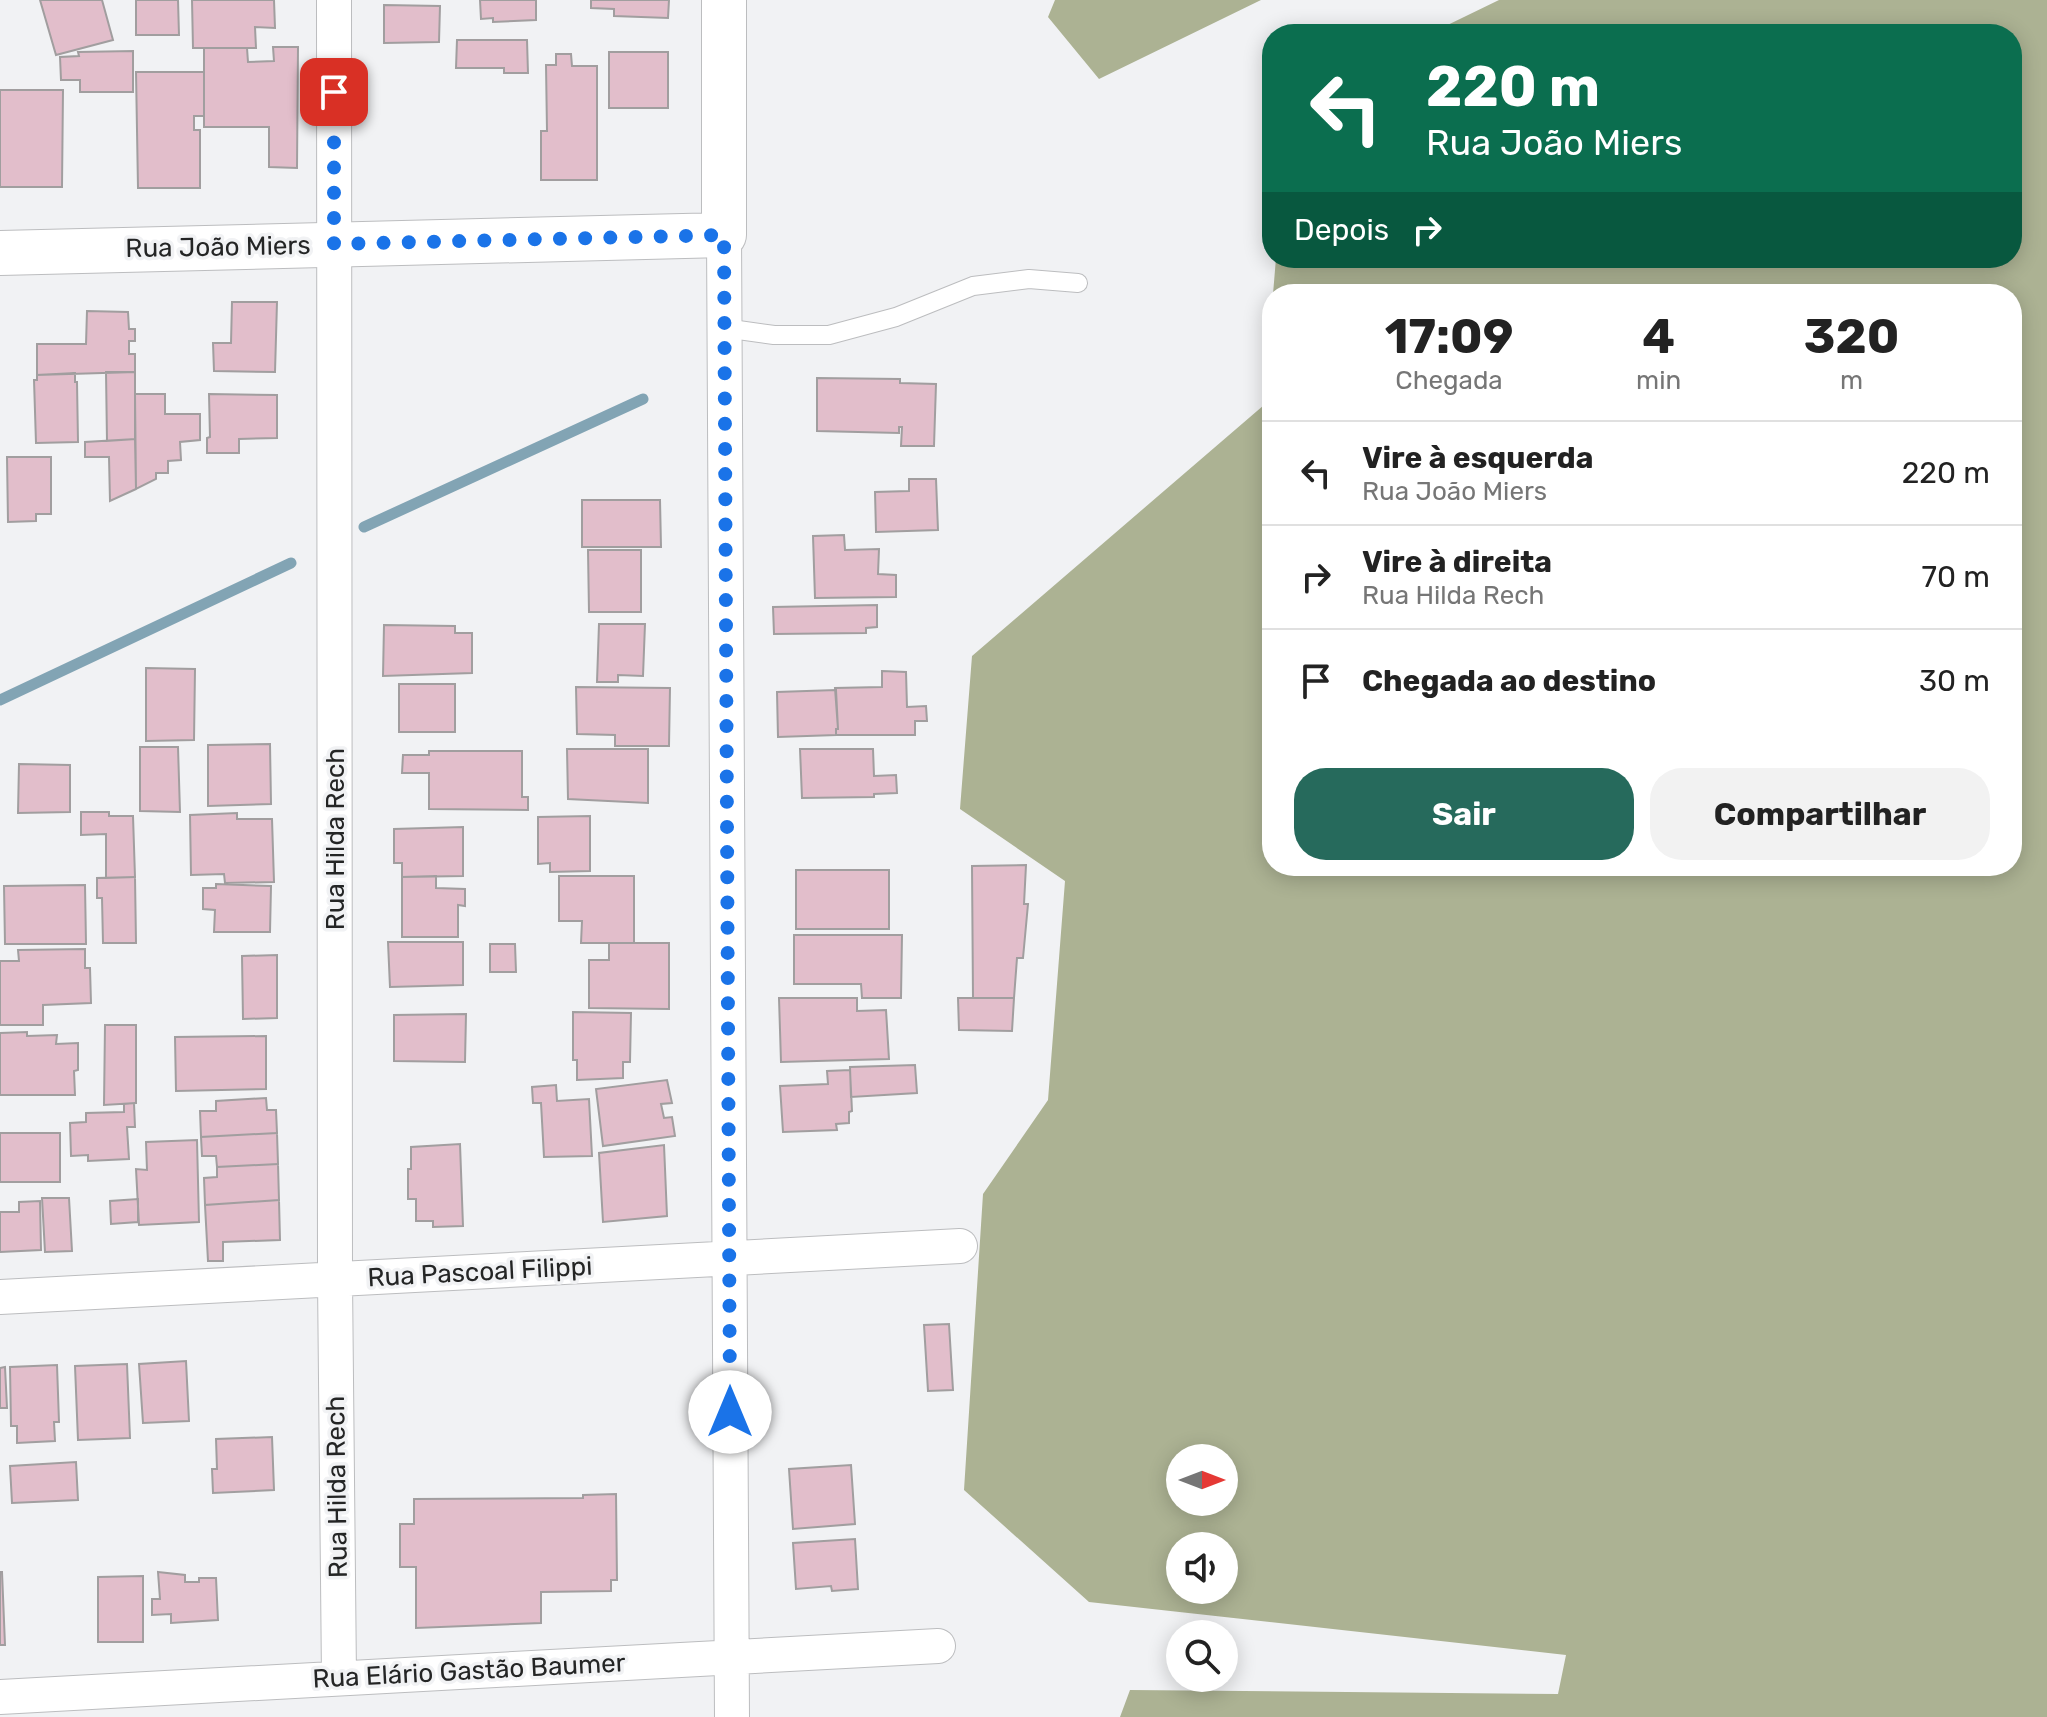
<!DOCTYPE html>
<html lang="pt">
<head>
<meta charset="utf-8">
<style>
  :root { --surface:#fff; --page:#f2f2f2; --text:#222; --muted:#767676; --line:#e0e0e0; --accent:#266a5c }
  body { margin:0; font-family:Rubik,sans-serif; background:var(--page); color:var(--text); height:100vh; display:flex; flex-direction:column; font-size:30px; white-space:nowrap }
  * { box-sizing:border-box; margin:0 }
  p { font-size:26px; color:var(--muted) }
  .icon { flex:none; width:44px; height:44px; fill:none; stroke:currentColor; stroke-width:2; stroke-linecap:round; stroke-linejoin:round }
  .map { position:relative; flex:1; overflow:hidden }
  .drawer { position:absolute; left:1262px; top:284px; width:760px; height:592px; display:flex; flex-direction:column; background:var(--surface); border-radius:32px; box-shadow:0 4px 20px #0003 }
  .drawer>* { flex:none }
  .guide { position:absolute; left:1262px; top:24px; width:760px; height:244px; border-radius:32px; box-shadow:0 4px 20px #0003; background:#0b6e4f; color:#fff; overflow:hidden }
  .needle { width:52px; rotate:90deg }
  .tools { position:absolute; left:1166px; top:1444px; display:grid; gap:16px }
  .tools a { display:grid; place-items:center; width:72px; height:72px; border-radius:50%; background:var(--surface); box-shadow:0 4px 20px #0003; font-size:40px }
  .pin { position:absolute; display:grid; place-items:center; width:68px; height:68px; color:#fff; margin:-34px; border-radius:16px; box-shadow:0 4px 12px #0006 }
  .me { position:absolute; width:88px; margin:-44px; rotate:0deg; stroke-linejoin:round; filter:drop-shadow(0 0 6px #0008) }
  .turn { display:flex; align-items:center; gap:28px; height:168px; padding:0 32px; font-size:36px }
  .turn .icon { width:104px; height:104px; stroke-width:2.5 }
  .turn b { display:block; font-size:56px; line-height:68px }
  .then { display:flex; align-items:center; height:76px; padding:0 32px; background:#0003; gap:16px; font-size:30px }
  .eta { display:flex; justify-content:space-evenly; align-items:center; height:136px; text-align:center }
  .eta b { font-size:48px; font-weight:700; line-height:56px }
  .button { display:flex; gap:16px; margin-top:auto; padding:16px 32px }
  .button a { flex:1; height:92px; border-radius:32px; background:var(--accent); color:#fff; font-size:32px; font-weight:700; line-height:92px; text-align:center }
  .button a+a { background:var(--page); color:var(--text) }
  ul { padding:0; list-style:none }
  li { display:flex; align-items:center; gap:24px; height:104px; padding:0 32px; border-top:2px solid var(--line) }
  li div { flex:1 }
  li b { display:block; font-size:30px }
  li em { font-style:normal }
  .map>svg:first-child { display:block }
</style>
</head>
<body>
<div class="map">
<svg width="2047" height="1717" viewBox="0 0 2047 1717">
  <rect width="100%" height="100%" fill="#f1f2f4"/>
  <!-- forest -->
  <path fill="#acb293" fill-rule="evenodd" d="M1055,0h206l-162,79 -51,-62z
    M1499,0h548v1717h-927l10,-27 428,4 8,-39 -477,-53 -125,-112 19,-296 65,-94 17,-219 -105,-72 12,-153 292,-251 8,-99v560h740v-572h-739l3,-36h736v-224h-583zM1180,1458h44v44h-44zM1180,1546h44v44h-44z"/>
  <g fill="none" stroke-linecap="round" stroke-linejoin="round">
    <!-- stream -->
    <path stroke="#82a4b4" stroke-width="11" d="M364,527l279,-128
      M0,700l291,-137"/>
  </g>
  <!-- building -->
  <path fill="#e2becb" stroke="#a19e9f" stroke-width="2" d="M40,0h62l11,40 -57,15z
    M136,0h42l1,35h-43z
    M192,0h82l1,28 -20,-1 1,21h-63z
    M480,0h56v20l-43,2v-4l-12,1z
    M591,0h78l-1,18 -54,-2v-7l-23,-1z
    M384,5l56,1 -1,36 -55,1z
    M457,40h70l1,33h-24v-5h-48z
    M273,47h25l-1,121 -28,-1v-40h-65v-79h43l1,14 26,-1z
    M133,51v41h-53v-12h-19l-1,-23 19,-1 -1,-4z
    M609,52h59v56h-59z
    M556,54h15l1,12h25v114h-56v-49h6l-1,-66h10z
    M136,72h68v44h-10v14h6v58h-62z
    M0,90h63l-1,97h-62z
    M232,302h45l-2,70 -61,-1 -1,-28h18z
    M87,311l41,1 1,17h6v12h-6v13h6v18l-98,3v-31h49z
    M106,372h29v67l-28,2z
    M75,373v9h2l1,60 -42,1 -2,-63h3v-5z
    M817,378l83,1v4l36,1 -2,62h-33l1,-19h-3v6l-82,-2z
    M135,394h30v20h35v26l-20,2 1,18 -13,1v12h-12v6l-20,10z
    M209,394l68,1v43l-38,1v14h-32v-15l3,-1z
    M135,439l1,50 -26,12 -1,-44h-24v-15z
    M7,457h44v57h-15v7l-28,1z
    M909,479h27l2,51 -62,2 -1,-40 34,-1z
    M582,500h78l1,47h-79z
    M844,535l1,15 34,-1 -1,25 18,1v22l-81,1 -2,-62z
    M588,550h53v62h-52z
    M877,605v22l-11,1v5l-92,1 -1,-27z
    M599,624h46l-2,52 -25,-1v7h-21z
    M384,625l71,1v7h17v40l-89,3z
    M146,668l49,1 -1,71 -48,1z
    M882,671l24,1 1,35 19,-1 1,15h-12v14h-79v-6h2l-3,-41 47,-1z
    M399,684h56v48h-56z
    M576,687l94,1 -1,58h-54v-11l-38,-1z
    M836,690l2,39h-2v6l-58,2 -1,-45z
    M270,744l1,60 -63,2v-61z
    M140,747h38l2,65 -40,-1z
    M567,749h81v54l-80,-4z
    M800,749h73l1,27 22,-1 1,18 -23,1v3l-72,1z
    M429,751h93v46h6v13l-99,-1v-36h-27l1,-18h26z
    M19,764l51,1v47l-52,1z
    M81,812h28v4h24l2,61 -29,1v-44l-25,1z
    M237,813v6h35l2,63 -49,1 -1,-9 -33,1 -1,-60z
    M590,816v55l-40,1v-9l-12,1v-47z
    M463,827v49l-61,1v-14h-8v-34z
    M1026,865l-2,39h4l-5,54h-6l-3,40h-41l-1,-132z
    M796,870h93v59h-93z
    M436,876v12l29,1v17l-7,-1v32h-56v-60z
    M559,876h75v67h-53l1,-22h-23z
    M135,877l1,66h-33l-1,-45h-5v-20z
    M216,884l55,2 -1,46h-56l1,-22 -12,-1v-21h13z
    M85,885l1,59h-81l-1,-58z
    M794,935h108l-1,63h-39l-1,-14h-67z
    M388,942h75v43l-73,2z
    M609,943h60v66l-80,-1v-48h20z
    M490,944h25l1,28h-26z
    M85,949v19h5l1,35 -48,2v20h-43v-64h19l-1,-11z
    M277,955v63l-34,1 -1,-63z
    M779,998h78v13l29,-1 3,49 -108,3z
    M958,998h56l-2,33 -53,-1z
    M573,1012l58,1 -1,49h-7v16l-46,2v-20h-4z
    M466,1014l-1,48 -71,-1v-46z
    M105,1025h31v78l-32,2z
    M27,1032v4l30,-1 -1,9 22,-1v27l-4,1 1,24h-75v-62z
    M266,1036v53l-90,2 -1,-54z
    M915,1065l2,28 -66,4 -1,-30z
    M850,1070l2,41 -3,1v11l-13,1 1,6 -54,2 -3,-46 48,-2 -1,-13z
    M667,1080l5,23 -11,1 3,14 8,-1 3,19 -72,10 -7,-57z
    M556,1085l1,16 32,-2 3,57 -48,1 -3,-54h-8l-1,-16z
    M266,1098l1,12h9l1,23 -76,4 -1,-26h16v-10z
    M134,1103l1,24h-8l2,32 -41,2v-6l-17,1 -1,-33 16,-1v-9l38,-1v-8z
    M0,1133h60v49h-60z
    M277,1133l1,31 -61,3 -1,-11h-14l-1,-19z
    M197,1140l2,82 -60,3 -3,-56 11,1 -1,-28z
    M460,1144l3,82 -30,1v-6h-17v-22h-8v-30h3v-22z
    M664,1145l3,71 -64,6 -4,-69z
    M278,1164l1,36 -74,5 -1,-27 13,-1v-10z
    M42,1198h27l3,53 -27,1z
    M138,1199v23l-27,2 -1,-23z
    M279,1200l1,40 -57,2v19h-15l-3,-56z
    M40,1201l1,49 -41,2v-40h19v-10z
    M949,1324l4,66 -25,1 -4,-66z
    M186,1361l3,60 -46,2 -4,-59z
    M127,1364l3,74 -52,2 -3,-74z
    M57,1365l2,57h-5l1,19 -38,2v-17h-6l-1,-59z
    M5,1367l2,41h-7v-40z
    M272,1437l2,53 -61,3 -1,-24h5l-1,-30z
    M76,1462l2,38 -66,3 -2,-37z
    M851,1465l4,59 -62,5 -4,-60z
    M616,1494l1,86h-6v11l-70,1v31l-125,5v-61h-16v-43h14v-25l169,-1v-3z
    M855,1539l3,50 -26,2 -1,-5 -35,3 -3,-46z
    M0,1572h2l3,73h-5z
    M158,1572l27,3v7h14v-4h17l2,42 -47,3v-9l-19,1v-16h8z
    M143,1576v66h-45v-65z"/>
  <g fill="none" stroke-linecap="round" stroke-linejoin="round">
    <!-- service casing -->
    <g stroke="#bcbdbf" stroke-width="20">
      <path id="service" d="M724,328l50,7h55l67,-18 77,-31 56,-7 49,4"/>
    </g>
    <!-- minor casing -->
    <g stroke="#bcbdbf" stroke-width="36">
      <path id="minor" d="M334,0l1,1280 4,398
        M724,235l8,1482
        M0,1297l960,-51
        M0,1697l938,-51"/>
    </g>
    <!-- tertiary casing -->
    <g stroke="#bcbdbf" stroke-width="46">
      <path id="tertiary" d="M0,253l724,-18v-235"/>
    </g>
    <!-- service -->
    <use href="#service" stroke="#fff" stroke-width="18"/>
    <!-- minor -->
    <use href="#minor" stroke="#fff" stroke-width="34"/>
    <!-- tertiary -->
    <use href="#tertiary" stroke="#fff" stroke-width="44"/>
  </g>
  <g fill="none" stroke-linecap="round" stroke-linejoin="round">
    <!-- route -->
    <path stroke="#1a73e8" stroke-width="14" stroke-dasharray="0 25.2" d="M334,92v152l390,-9 6,1177"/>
  </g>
  <g text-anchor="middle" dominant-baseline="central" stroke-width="7" stroke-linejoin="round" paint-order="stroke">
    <!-- street labels -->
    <g font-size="26" fill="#242525" stroke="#f1f2f4">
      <text transform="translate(218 247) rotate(-1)">Rua João Miers</text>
      <text transform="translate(335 839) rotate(-90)">Rua Hilda Rech</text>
      <text transform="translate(480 1272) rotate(-3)">Rua Pascoal Filippi</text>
      <text transform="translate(337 1487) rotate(-91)">Rua Hilda Rech</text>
      <text transform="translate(469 1671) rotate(-3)">Rua Elário Gastão Baumer</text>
    </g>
  </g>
</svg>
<div class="tools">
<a><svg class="needle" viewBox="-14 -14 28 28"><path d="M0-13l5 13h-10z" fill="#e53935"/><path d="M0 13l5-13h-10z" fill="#767676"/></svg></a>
<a><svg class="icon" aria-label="sound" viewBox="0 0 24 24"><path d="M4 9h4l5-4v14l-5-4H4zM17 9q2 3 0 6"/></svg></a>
<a><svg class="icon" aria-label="search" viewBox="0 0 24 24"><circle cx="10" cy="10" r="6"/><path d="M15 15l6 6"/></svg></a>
</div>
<div class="pin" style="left:334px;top:92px;background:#d93025"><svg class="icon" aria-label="arrive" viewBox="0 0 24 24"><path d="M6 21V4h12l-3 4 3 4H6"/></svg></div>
<svg class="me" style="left:730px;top:1412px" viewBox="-20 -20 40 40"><circle r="19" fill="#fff"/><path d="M0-13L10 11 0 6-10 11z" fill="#1a73e8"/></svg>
<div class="guide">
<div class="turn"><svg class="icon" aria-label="left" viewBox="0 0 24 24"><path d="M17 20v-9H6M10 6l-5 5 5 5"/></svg><div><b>220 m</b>Rua João Miers</div></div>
<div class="then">Depois<svg class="icon" aria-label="right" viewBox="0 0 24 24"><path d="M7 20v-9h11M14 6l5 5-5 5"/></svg></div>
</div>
<section class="drawer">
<div class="eta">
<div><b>17:09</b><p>Chegada</p></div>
<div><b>4</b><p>min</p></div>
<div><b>320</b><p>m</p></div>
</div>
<ul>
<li><svg class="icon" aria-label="left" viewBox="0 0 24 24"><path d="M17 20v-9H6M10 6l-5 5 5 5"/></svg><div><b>Vire à esquerda</b><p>Rua João Miers</p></div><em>220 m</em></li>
<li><svg class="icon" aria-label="right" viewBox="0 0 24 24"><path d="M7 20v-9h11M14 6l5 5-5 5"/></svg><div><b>Vire à direita</b><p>Rua Hilda Rech</p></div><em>70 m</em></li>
<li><svg class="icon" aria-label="arrive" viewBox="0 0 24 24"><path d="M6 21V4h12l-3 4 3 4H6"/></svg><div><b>Chegada ao destino</b></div><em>30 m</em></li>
</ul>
<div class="button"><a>Sair</a><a>Compartilhar</a></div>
</section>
</div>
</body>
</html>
